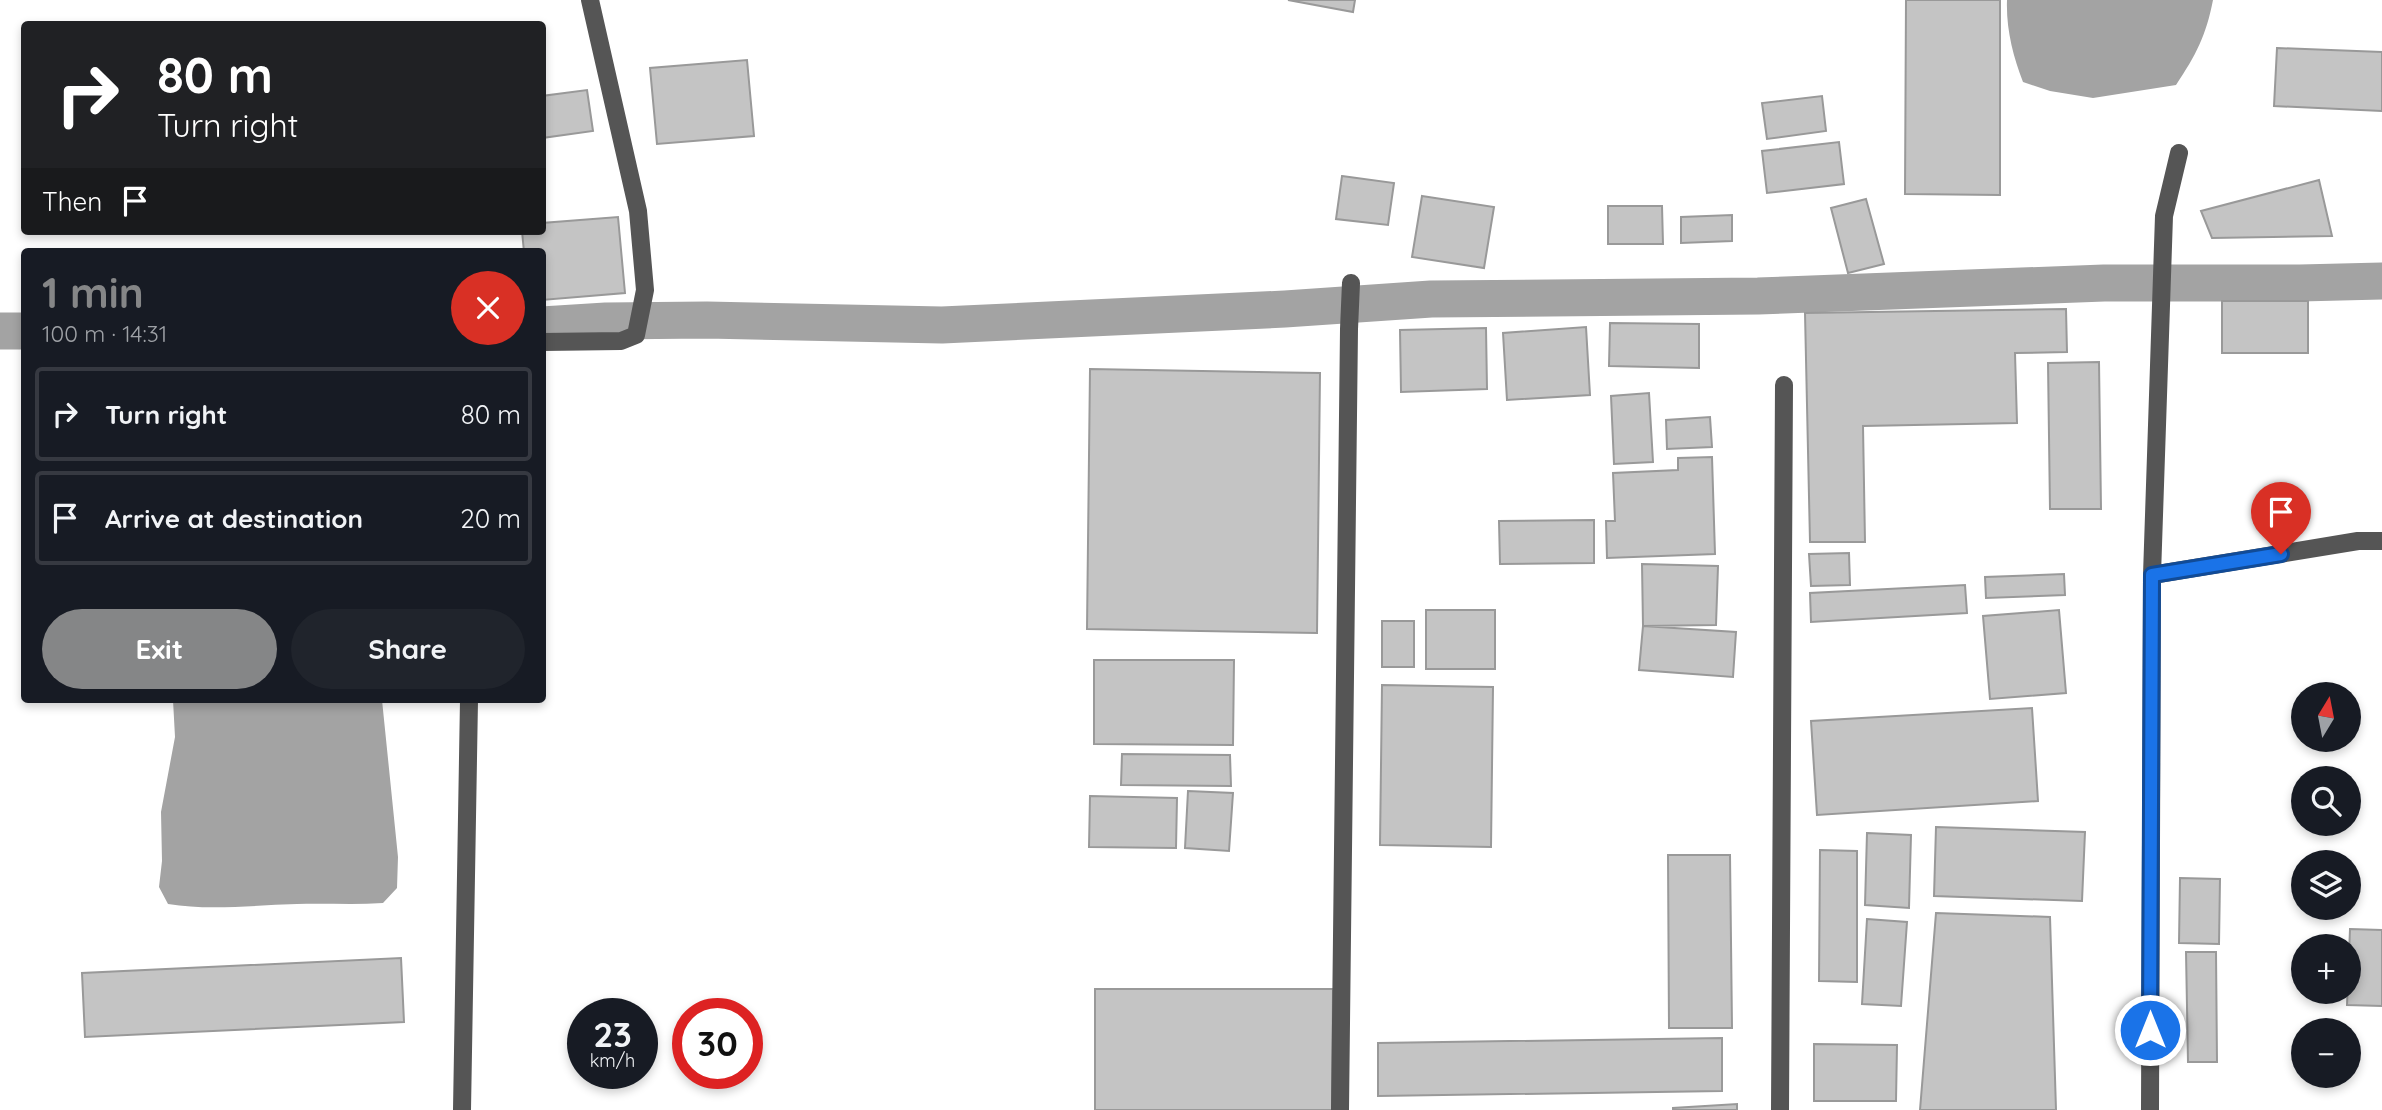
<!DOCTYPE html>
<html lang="en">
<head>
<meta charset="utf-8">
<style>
  :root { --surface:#171b24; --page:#20242c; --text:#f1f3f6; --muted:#9ea1a6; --line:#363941; --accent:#858687 }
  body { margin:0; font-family:Quicksand,sans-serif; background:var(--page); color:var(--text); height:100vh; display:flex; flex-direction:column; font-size:26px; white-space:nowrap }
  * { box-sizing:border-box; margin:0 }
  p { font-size:23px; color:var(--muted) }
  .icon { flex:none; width:38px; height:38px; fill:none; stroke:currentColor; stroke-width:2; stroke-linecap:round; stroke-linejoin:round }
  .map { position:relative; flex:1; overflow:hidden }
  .side { position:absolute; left:21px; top:248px; width:525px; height:455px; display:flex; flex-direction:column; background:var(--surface); border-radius:7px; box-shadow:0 4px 10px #0003 }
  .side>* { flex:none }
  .hud { position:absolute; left:21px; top:21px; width:525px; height:214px; border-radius:7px; box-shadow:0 4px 10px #0003; background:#202124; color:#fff; overflow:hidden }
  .needle { width:46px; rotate:10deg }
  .controls { position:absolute; left:2291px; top:682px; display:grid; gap:14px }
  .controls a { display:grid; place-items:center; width:70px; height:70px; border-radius:50%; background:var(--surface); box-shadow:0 4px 10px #0003; font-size:35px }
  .speed { position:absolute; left:567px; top:998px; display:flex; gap:14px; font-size:35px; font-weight:700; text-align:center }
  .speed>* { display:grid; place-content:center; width:91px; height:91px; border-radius:50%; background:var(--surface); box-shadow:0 4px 10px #0003; line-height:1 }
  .speed small { font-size:18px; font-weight:400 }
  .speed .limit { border:10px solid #d22; background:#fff; color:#111 }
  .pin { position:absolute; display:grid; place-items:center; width:60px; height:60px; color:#fff; margin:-72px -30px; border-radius:50% 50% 50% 0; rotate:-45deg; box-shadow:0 0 7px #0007 }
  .pin .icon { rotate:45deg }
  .me { position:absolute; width:77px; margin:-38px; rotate:0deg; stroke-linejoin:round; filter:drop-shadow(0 0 5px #0008) }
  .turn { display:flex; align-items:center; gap:24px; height:147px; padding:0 21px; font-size:32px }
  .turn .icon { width:91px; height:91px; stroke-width:2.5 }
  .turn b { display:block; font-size:49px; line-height:60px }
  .then { display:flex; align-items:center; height:66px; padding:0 21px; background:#0003; gap:14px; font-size:26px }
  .round { display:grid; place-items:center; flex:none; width:74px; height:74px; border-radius:37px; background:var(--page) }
  .summary { display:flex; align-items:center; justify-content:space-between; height:119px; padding:0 21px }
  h1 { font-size:42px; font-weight:800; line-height:52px; color:var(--accent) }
  .action { display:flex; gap:14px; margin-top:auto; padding:14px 21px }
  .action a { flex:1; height:80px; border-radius:42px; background:var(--accent); color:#fff; font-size:28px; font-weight:800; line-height:80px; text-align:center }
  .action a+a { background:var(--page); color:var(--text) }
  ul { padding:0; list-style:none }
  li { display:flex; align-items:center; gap:21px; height:94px; margin:0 14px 10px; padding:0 7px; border:4px solid var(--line); border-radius:7px }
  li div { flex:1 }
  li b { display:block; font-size:26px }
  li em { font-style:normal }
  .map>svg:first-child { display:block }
</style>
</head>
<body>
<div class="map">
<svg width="2382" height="1110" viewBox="0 0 2382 1110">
  <rect width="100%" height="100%" fill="#fff"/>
  <!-- water -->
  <path fill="#a3a3a3" d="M2007,0h206c-7,36 -17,55 -37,85l-83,13 -43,-7 -27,-9c-10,-26 -17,-53 -16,-82z
    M173,700h209l16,157 -1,31 -14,15c-29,2 -58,0 -86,1 -43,1 -87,7 -129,0l-9,-17 3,-26 -1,-49 14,-75z"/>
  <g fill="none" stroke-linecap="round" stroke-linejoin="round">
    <!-- canal -->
    <path stroke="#a3a3a3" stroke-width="37" d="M542,325l64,-4 101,-1 235,5 343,-16 146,-10 327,-3 346,-13h196l82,-2
      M0,331h24"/>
  </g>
  <!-- building -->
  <path fill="#c4c4c4" stroke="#999" stroke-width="2" d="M1288,0h67l-2,12z
    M1906,0h94v195l-95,-1z
    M2277,48l105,4v59l-108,-5z
    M747,60l7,76 -97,8 -7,-76z
    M587,90l6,41 -51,7v-42z
    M1822,96l4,35 -59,8 -5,-36z
    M1839,142l5,42 -77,9 -5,-42z
    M1342,176l52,7 -6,42 -52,-6z
    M2319,180l13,56 -120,2 -11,-27z
    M1422,196l72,11 -10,61 -72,-11z
    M1866,199l18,65 -36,9 -17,-65z
    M1608,206h54l1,38h-55z
    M1732,215v26l-51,2v-26z
    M618,217l7,76 -83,7v-48h-18l-2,-21h20v-8z
    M2222,301h86v52h-86z
    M2066,309l1,43 -52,1 2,70 -154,3 2,116h-55l-5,-229z
    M1610,323l89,1v44l-90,-2z
    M1586,327l4,68 -83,5 -4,-67z
    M1486,328l1,61 -86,3 -1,-62z
    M2099,362l2,147h-51l-2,-146z
    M1090,369l230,4 -3,260 -230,-4z
    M1649,393l4,69 -39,2 -3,-68z
    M1710,417l2,30 -45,2 -1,-29z
    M1712,457l3,97 -108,4 -1,-37h9l-2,-48 65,-3v-12z
    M1594,520v43l-94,1 -1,-43z
    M1849,553l1,32 -39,1 -2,-32z
    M1642,564l76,2 -2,59 -73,1z
    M2064,574l1,21 -79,3 -1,-21z
    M1965,585l2,28 -156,9 -1,-29z
    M1426,610h69v59h-69z
    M2059,610l7,83 -76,6 -7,-83z
    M1382,621h32v46h-32z
    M1643,626l93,6 -3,45 -94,-7z
    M1094,660h140l-1,85 -139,-1z
    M1382,685l111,2 -2,160 -111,-2z
    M2032,708l6,93 -221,14 -6,-94z
    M1122,754l108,1 1,31 -110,-1z
    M1188,791l45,2 -4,58 -44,-3z
    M1090,796l87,2 -1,50 -87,-1z
    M1936,827l149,5 -3,69 -148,-5z
    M1867,833l44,2 -2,73 -44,-3z
    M1820,850l37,1v131l-38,-1z
    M1668,855h62l2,173h-63z
    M2180,878l40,1 -1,65 -40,-1z
    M1936,913l114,4 6,193h-136z
    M1867,919l40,3 -6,84 -39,-2z
    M2350,929l32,1v76l-35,-1z
    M2186,952h30l1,110h-29z
    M401,958l3,64 -319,15 -3,-64z
    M1095,989h238l-1,121h-237z
    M1722,1038v53l-344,5v-53z
    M1814,1044l83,1 -1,56h-82z
    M1737,1104v6h-64v-2z"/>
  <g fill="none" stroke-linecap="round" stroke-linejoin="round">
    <!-- minor -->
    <path stroke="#555" stroke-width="18" d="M542,342l79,-1 15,-6 9,-45 -7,-79 -48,-211
      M2152,575l206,-34h24
      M462,1110l7,-410
      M1340,1110l9,-781 2,-46
      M1780,1110l4,-725
      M2150,1110l2,-535 12,-359 15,-63"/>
  </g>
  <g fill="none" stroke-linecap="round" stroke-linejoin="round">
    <!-- route casing -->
    <g stroke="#114b97" stroke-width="18">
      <path id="route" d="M2150,1030l2,-455 129,-21"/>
    </g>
    <!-- route -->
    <use href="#route" stroke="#1a73e8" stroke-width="12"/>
  </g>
</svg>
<div class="controls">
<a><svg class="needle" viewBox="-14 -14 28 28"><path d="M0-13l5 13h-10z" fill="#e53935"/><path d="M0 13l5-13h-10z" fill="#9ea1a6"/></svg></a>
<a><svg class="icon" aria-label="search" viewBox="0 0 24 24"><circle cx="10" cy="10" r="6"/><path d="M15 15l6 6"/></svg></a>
<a><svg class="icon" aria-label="layers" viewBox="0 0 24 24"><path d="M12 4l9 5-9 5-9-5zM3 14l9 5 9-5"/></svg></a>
<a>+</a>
<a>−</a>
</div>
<div class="speed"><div>23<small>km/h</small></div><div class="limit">30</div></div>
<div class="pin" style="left:2281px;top:554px;background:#d93025"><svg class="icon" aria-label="arrive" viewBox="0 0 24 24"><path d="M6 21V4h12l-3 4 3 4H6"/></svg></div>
<svg class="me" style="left:2150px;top:1030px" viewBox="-20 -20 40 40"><circle r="17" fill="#1a73e8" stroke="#fff" stroke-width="3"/><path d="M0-11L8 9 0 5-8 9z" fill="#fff"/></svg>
<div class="hud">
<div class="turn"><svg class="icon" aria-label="right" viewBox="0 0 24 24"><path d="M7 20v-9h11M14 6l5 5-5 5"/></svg><div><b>80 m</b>Turn right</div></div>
<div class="then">Then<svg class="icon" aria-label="arrive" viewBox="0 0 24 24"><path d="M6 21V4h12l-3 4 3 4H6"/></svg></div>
</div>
<section class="side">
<div class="summary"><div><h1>1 min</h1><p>100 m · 14:31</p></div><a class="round" style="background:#d93025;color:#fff"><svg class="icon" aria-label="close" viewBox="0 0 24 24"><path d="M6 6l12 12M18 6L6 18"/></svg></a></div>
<ul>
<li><svg class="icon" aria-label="right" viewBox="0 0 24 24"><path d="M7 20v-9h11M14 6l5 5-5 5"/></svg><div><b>Turn right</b></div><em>80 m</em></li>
<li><svg class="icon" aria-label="arrive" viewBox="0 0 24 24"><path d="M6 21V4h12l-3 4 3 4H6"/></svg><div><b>Arrive at destination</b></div><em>20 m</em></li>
</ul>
<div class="action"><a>Exit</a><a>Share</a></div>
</section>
</div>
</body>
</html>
